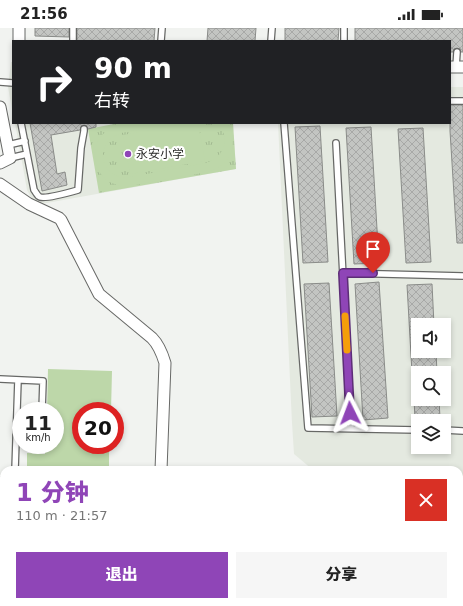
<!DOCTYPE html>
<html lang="zh">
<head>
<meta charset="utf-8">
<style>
  :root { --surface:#fff; --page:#f6f6f6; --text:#222; --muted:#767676; --accent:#8f45b7 }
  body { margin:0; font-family:"DejaVu Sans","Noto Sans SC",sans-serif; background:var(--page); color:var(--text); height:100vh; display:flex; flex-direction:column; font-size:15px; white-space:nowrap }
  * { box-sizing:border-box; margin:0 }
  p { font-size:13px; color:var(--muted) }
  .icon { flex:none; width:22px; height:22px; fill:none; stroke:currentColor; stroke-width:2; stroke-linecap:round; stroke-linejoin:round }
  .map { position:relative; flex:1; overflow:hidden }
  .panel { position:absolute; left:0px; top:438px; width:463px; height:140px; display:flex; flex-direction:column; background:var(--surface); border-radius:12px 12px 0 0; box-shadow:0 2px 6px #0003 }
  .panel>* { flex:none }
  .guide { position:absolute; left:12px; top:12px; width:439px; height:84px; border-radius:0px; box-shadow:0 2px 6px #0003; background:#202124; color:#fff; overflow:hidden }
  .tools { position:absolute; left:411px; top:290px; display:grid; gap:8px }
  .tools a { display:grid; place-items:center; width:40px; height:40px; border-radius:0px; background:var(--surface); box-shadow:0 2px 6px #0003; font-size:20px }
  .speed { position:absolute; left:12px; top:374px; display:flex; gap:8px; font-size:20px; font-weight:700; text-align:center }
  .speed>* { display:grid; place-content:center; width:52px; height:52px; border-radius:50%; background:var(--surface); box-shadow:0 2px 6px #0003; line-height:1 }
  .speed small { font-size:10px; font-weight:400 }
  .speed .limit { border:6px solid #d22; background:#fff; color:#111 }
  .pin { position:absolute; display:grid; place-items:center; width:34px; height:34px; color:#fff; margin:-41px -17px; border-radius:50% 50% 50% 0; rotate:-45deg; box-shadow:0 0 4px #0007 }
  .pin .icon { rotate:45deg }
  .me { position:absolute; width:44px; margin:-22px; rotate:357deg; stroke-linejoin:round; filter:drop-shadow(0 0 3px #0008) }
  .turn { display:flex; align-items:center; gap:14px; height:84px; padding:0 16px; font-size:18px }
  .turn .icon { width:52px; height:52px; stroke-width:2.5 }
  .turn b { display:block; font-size:28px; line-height:34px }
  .round { display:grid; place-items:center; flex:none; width:42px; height:42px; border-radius:0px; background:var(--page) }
  .head { display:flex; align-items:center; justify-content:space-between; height:68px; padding:0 16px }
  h1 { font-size:24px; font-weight:800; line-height:30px; color:var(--accent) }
  .cta { display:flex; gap:8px; margin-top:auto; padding:8px 16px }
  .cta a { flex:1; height:46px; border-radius:0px; background:var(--accent); color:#fff; font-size:16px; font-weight:800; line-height:46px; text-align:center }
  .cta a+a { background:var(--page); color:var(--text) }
  .status { display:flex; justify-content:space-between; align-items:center; height:28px; padding:0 20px; background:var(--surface); direction:ltr }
  .status svg { height:11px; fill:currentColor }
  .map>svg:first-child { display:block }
</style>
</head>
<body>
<div class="status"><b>21:56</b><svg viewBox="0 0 49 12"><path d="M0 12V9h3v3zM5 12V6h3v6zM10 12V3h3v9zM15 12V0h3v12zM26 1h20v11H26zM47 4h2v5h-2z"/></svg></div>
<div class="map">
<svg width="463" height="578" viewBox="0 0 463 578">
  <defs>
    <pattern id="park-tufts" width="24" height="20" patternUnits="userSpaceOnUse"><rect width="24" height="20" fill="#bdd7a9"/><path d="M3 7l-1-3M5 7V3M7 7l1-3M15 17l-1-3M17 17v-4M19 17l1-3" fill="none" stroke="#a2b991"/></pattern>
    <pattern id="building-cross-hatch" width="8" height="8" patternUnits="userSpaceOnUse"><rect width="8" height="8" fill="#c3c5c2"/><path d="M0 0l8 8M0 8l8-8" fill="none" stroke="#a8a9a7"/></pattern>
  </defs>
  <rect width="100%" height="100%" fill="#f1f3f0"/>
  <!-- built -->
  <path fill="#e4e9e0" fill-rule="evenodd" d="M11,34h2v53l-5,-28z
    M450,59h13v491h-4v-108h-146l-19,-16 -2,-31 -14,-300h172zM418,297h26v26h-26zM418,345h26v26h-26zM418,393h26v26h-26z
    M15,95h218l3,46 -195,35 -8,-3 -6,-11z"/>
  <!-- park -->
  <path fill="url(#park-tufts)" d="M119,95h114l3,46 -137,24 -11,-64z"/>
  <!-- pitch -->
  <path fill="#bdd7a9" d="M128,95h46l-53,10c-29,10 -21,48 9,44l76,-14c19,-6 26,-26 10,-40h11c9,13 8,31 -5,42 -4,3 -9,5 -14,7l-89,16 -1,-3c-24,-5 -31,-37 -13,-53 6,-6 15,-7 23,-9z
    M188,95h10l7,38 -75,13 -7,-39z
    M48,341l64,2 -1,40h-30v34h28v25h-82v-17l18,1v-9h10v-34h-8z"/>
  <!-- building -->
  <path fill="url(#building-cross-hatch)" stroke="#8a8c89" d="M35,0h34v9l-34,-1z
    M77,0h78l-1,13h-77z
    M208,0h48l-1,13h-48z
    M285,0h54l-1,13h-53z
    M355,0h108v24h-2l-1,-3 -3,-1 -3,1 -1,3h-3v-11h-95z
    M450,77h13v138h-6l-7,-112z
    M30,95h66v4l-8,2 -2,-3 -2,-1 -3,2 -1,3 -29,5 6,39 8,-2 2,13 -25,6z
    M320,98l8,136 -25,1 -8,-136z
    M371,99l8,136 -25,1 -8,-136z
    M423,100l8,134 -25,1 -8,-134z
    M379,254l9,136 -25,2 -8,-136z
    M329,255l8,133 -25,1 -8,-133z
    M432,256l2,41h-16v26h18l1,22h-25l-5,-88z
    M414,371h25l1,19 -25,1z"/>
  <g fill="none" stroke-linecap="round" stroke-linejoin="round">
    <!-- lane casing -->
    <g stroke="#676866" stroke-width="8">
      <path id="lane" d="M73,13v-13
        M161,13l1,-13
        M271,13l1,-13
        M344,13v-13
        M456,39l1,-15
        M0,54l13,1
        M450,73h13
        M21,95l13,67c2,2 3,6 6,7 6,2 31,-5 38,-7l3,-42 3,-17v-2
        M284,95l24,305 110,2
        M336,115l15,286
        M8,117l17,-4
        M10,130l17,-4
        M343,245l120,3
        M0,351l43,2 -1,30
        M444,402l19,1
        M40,420v-3
        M15,442l3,-90
        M0,452h4"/>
    </g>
    <!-- street casing -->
    <g stroke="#676866" stroke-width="13">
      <path id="street" d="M19,13v-13
        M450,39h13
        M0,79l10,51 -10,5
        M0,156l29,20 30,14 2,2 38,74 53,44c7,7 10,15 13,25l-4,107"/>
    </g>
    <!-- lane -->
    <use href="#lane" stroke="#fff" stroke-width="5.5"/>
    <!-- street -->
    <use href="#street" stroke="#fff" stroke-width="11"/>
    <!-- rail casing -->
    <g stroke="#878886" stroke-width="4.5">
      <path id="rail" d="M0,527h4
        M0,553l4,1
        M459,571h4
        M344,574l119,4"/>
    </g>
    <!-- rail -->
    <use href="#rail" stroke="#fff" stroke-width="3" stroke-dasharray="9" stroke-linecap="butt"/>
  </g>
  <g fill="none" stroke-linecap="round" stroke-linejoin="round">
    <!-- route casing -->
    <g stroke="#5d2d77" stroke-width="10">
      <path id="route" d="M350,385l-7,-140h30"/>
    </g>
    <!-- route -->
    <use href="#route" stroke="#8f45b7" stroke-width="7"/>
    <!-- slow -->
    <path stroke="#f59e0b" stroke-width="7" d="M345,288l2,34"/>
  </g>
  <!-- markers -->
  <circle fill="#8f45b7" stroke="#fff" stroke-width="1.5" cx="128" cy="126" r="4"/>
  <g text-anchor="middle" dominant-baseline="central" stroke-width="4" stroke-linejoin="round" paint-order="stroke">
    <!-- poi labels -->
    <g font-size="12" fill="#282827" stroke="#fff" text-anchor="start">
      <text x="136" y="126">永安小学</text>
    </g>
  </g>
</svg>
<div class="tools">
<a><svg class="icon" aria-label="sound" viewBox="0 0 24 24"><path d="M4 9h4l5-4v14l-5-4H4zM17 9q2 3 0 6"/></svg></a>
<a><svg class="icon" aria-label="search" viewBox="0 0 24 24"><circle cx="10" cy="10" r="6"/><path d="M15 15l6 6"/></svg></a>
<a><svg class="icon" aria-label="layers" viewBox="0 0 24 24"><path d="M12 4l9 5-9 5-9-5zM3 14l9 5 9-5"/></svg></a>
</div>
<div class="speed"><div>11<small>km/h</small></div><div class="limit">20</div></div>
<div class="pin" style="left:373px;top:245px;background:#d93025"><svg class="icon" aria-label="arrive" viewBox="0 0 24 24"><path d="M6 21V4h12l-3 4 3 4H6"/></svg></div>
<svg class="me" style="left:350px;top:385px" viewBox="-20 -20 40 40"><path d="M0-17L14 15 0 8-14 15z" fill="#8f45b7" stroke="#fff" stroke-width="4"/></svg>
<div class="guide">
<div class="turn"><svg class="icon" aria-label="right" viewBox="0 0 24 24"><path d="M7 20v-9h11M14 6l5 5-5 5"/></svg><div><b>90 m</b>右转</div></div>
</div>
<section class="panel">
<div class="head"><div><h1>1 分钟</h1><p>110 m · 21:57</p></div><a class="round" style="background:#d93025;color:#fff"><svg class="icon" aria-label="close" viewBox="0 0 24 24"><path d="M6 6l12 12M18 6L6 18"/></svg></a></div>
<div class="cta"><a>退出</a><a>分享</a></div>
</section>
</div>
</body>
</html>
